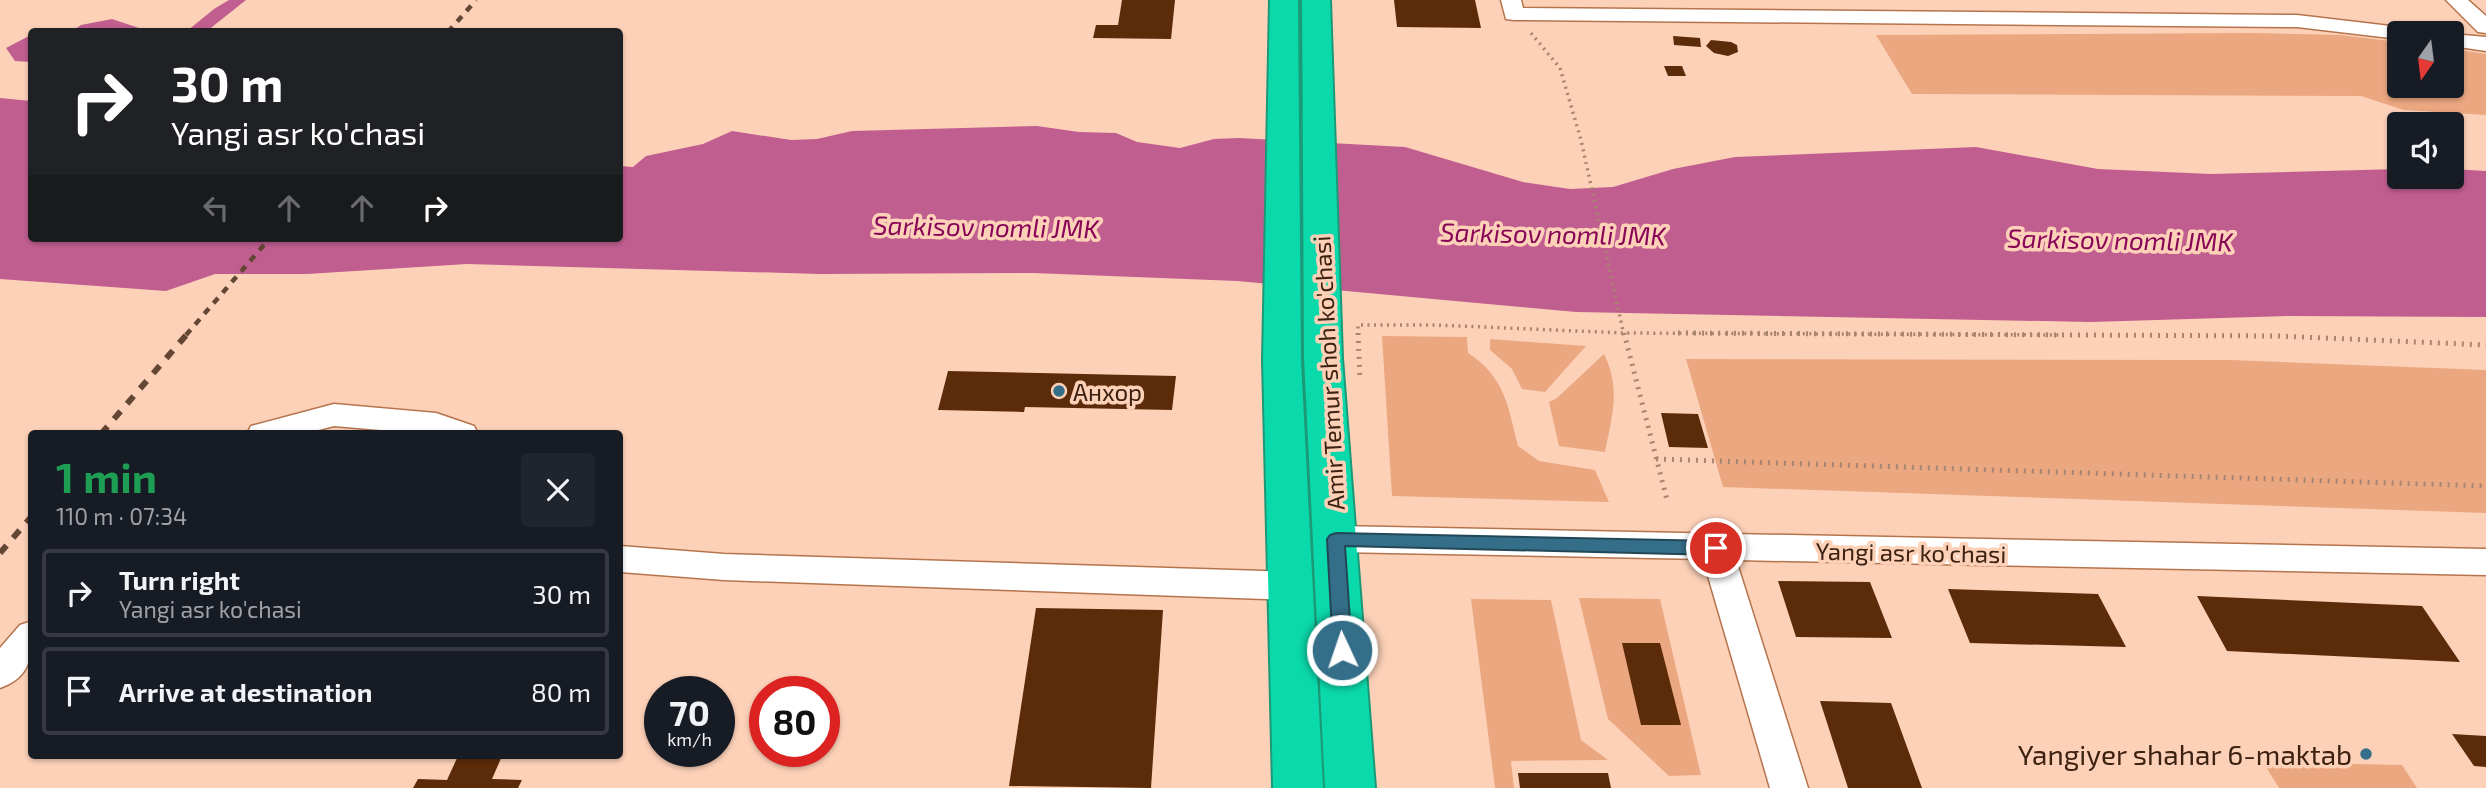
<!DOCTYPE html>
<html lang="en">
<head>
<meta charset="utf-8">
<style>
  :root { --surface:#171b24; --page:#20242c; --text:#f1f3f6; --muted:#9ea1a6; --line:#363941 }
  body { margin:0; font-family:"Exo 2",sans-serif; background:var(--page); color:var(--text); height:100vh; display:flex; flex-direction:column; font-size:26px; white-space:nowrap }
  * { box-sizing:border-box; margin:0 }
  p { font-size:23px; color:var(--muted) }
  .icon { flex:none; width:38px; height:38px; fill:none; stroke:currentColor; stroke-width:2; stroke-linecap:round; stroke-linejoin:round }
  .map { position:relative; flex:1; overflow:hidden }
  .drawer { position:absolute; left:28px; top:430px; width:595px; height:329px; display:flex; flex-direction:column; background:var(--surface); border-radius:7px; box-shadow:0 2px 5px #0004 }
  .drawer>* { flex:none }
  .guide { position:absolute; left:28px; top:28px; width:595px; height:214px; border-radius:7px; box-shadow:0 2px 5px #0004; background:#202124; color:#fff; overflow:hidden }
  .needle { width:46px; rotate:194deg }
  .tools { position:absolute; left:2387px; top:21px; display:grid; gap:14px }
  .tools a { display:grid; place-items:center; width:77px; height:77px; border-radius:7px; background:var(--surface); box-shadow:0 2px 5px #0004; font-size:35px }
  .speed { position:absolute; left:644px; top:676px; display:flex; gap:14px; font-size:35px; font-weight:700; text-align:center }
  .speed>* { display:grid; place-content:center; width:91px; height:91px; border-radius:50%; background:var(--surface); box-shadow:0 2px 5px #0004; line-height:1 }
  .speed small { font-size:18px; font-weight:400 }
  .speed .limit { border:10px solid #d22; background:#fff; color:#111 }
  .pin { position:absolute; display:grid; place-items:center; width:60px; height:60px; color:#fff; margin:-30px; border:4px solid #fff; border-radius:50%; box-shadow:0 2px 7px #0007 }
  .me { position:absolute; width:77px; margin:-38px; rotate:357deg; stroke-linejoin:round; filter:drop-shadow(0 0 5px #0008) }
  .turn { display:flex; align-items:center; gap:24px; height:147px; padding:0 28px; font-size:32px }
  .turn .icon { width:91px; height:91px; stroke-width:2.5 }
  .turn b { display:block; font-size:49px; line-height:60px }
  .lanes { display:flex; align-items:center; height:66px; padding:0 28px; background:#0003; justify-content:center; gap:35px; direction:ltr }
  .lanes .off { opacity:.35 }
  .round { display:grid; place-items:center; flex:none; width:74px; height:74px; border-radius:7px; background:var(--page) }
  .headline { display:flex; align-items:center; justify-content:space-between; height:119px; padding:0 28px }
  h1 { font-size:42px; font-weight:700; line-height:52px; color:#1e9e55 }
  ul { padding:0; list-style:none }
  li { display:flex; align-items:center; gap:21px; height:88px; margin:0 14px 10px; padding:0 14px; border:4px solid var(--line); border-radius:7px }
  li div { flex:1 }
  li b { display:block; font-size:26px }
  li em { font-style:normal }
  .map>svg:first-child { display:block }
</style>
</head>
<body>
<div class="map">
<svg width="2486" height="788" viewBox="0 0 2486 788">
  <rect width="100%" height="100%" fill="#fdd1b8"/>
  <!-- green -->
  <path fill="#eba780" d="M2251,33l89,2 59,7v44h53v-37l34,5v61l-82,-5 -43,-14 -449,-2 -36,-59z
    M1382,336l85,1 1,16c37,24 40,53 50,93l21,15 56,9 14,32 -217,-6z
    M1490,339l96,7 -41,46 -23,-3 -10,-20 -22,-19z
    M1604,354c17,35 8,61 1,98l-46,-6 -10,-44 8,-4z
    M1686,359l545,1 255,10v143l-763,-26z
    M1579,598l81,1 41,176 -32,1 -61,-57z
    M1471,599l80,1 30,140 27,20 -97,1 3,27h-19z
    M2263,762l139,3 15,23h-138z"/>
  <!-- water -->
  <path fill="#c15e90" d="M229,0h17l-39,31h-20l27,-22z
    M112,19l27,9 2,3h-69l9,-6z
    M31,35v27l-16,-1 -9,-13z
    M0,98l31,3 1,137h588v-72l13,1 13,-11 57,-12 29,-13 59,9 26,-1 35,-8 185,-5 42,6 37,1 21,9 43,6 34,-9 24,-1 167,9 118,35 47,7 43,-2 60,-18 62,-12 241,-10 122,22 113,5 188,-5v8h53v-8l34,2v146l-197,-1 -198,6 -515,-10 -339,-31 -204,-8 -213,1 -353,-10 -160,10h-92l-49,17 -166,-12z"/>
  <!-- building -->
  <path fill="#5c2b09" d="M1122,0h53l-4,39 -78,-1 3,-13h22z
    M1394,0h81l6,28 -84,-1z
    M1673,36l27,2 1,9 -27,-2z
    M1711,40l20,2 6,3 1,7 -10,4 -14,-3 -8,-7z
    M1664,66h18l4,10h-18z
    M948,371l228,5 -4,34 -147,-3 -1,5 -86,-2z
    M1661,413l37,1 10,34 -39,-1z
    M1778,581l92,1 22,56 -96,-1z
    M1948,589l150,5 28,53 -156,-4z
    M2197,596l225,10 38,56 -233,-11z
    M1036,608l127,2 -12,178 -142,-2z
    M1622,643h38l21,82h-40z
    M1820,701l71,2 31,85h-74z
    M2452,734l34,2v31l-12,-1z
    M458,756h44l-10,23 30,1 -4,8h-105l5,-9 29,1z
    M1518,773h90l3,15h-91z"/>
  <g fill="none" stroke-linecap="round" stroke-linejoin="round">
    <!-- minor casing -->
    <g stroke="#b6744d" stroke-width="3">
      <path id="minor" d="M1501,0h20l2,8 774,7 102,12 8,1 3,5h-11v6l-102,-12 -783,-7 -8,-1z
        M2446,0h22l18,16v17l-8,-1z
        M2452,34l34,3v14l-34,-5z
        M334,404l102,9 38,13 4,8h-51l-93,-8 -31,8h-56l4,-8z
        M1336,526l1150,23v26l-750,-15 72,228h-38l-67,-229 -367,-7 -12,-4 -5,-9 5,-9z
        M620,546l104,8 568,18 12,4 5,10 -5,10 -12,4 -568,-20 -104,-8z
        M32,621c0,31 2,55 -32,67v-40l20,-23z"/>
    </g>
    <!-- highway casing -->
    <g stroke="#1c9976" stroke-width="4">
      <path id="highway" d="M1270,0h28l3,360 22,428h-50l-10,-428z
        M1302,0h28l12,358 33,430h-50l-21,-430z"/>
    </g>
    <!-- path-far1 -->
    <path stroke="#a9846f" stroke-width="3.5" stroke-dasharray="2 4.5" stroke-linecap="butt" d="M1531,33l29,35 21,72 43,195
      M1358,335v-10h78l188,8 435,2"/>
    <!-- path -->
    <path stroke="#a9846f" stroke-width="5" stroke-dasharray="2 6" stroke-linecap="butt" d="M1358,333l2,46
      M1624,333l43,167
      M1678,333l600,3 208,9
      M1656,459l830,27"/>
    <!-- minor -->
    <use href="#minor" fill="#fff" fill-rule="evenodd"/>
    <!-- highway -->
    <use href="#highway" fill="#0ad9ac" fill-rule="evenodd"/>
    <!-- rail-far1 -->
    <path stroke="#644634" stroke-width="4.5" stroke-dasharray="7 7" stroke-linecap="butt" d="M448,32l28,-32
      M186,335l84,-97"/>
    <!-- rail -->
    <path stroke="#644634" stroke-width="6" stroke-dasharray="10 10" stroke-linecap="butt" d="M101,434l87,-101
      M0,553l32,-37"/>
  </g>
  <!-- route -->
  <path fill="#356e88" stroke="#224858" stroke-width="2" d="M1336,533l380,8 6,2 3,5 -3,5 -6,2 -371,-9 7,104 -3,5 -7,3 -6,-3 -3,-5 -6,-111 3,-4z"/>
  <!-- markers -->
  <g fill="#356e88" stroke="#fdd1b8" stroke-width="2.5">
    <circle cx="1059" cy="391" r="7"/>
    <circle cx="2366" cy="754" r="7"/>
  </g>
  <g text-anchor="middle" dominant-baseline="central" stroke-width="7" stroke-linejoin="round" paint-order="stroke">
    <!-- street labels -->
    <g font-size="24" fill="#3d2212" stroke="#fdd1b8">
      <text transform="translate(1328 373) rotate(-93)">Amir Temur shoh ko'chasi</text>
      <text transform="translate(1911 552) rotate(1)">Yangi asr ko'chasi</text>
    </g>
    <!-- poi labels -->
    <g font-size="24" fill="#3d2212" stroke="#fdd1b8" text-anchor="start">
      <text x="1073" y="391">Анхор</text>
    </g>
    <!-- water labels -->
    <g font-size="26" font-style="italic" fill="#880558" stroke="#fdd1b8">
      <text transform="translate(986 226) rotate(1)">Sarkisov nomli JMK</text>
      <text transform="translate(1553 233) rotate(1)">Sarkisov nomli JMK</text>
      <text transform="translate(2120 239) rotate(1)">Sarkisov nomli JMK</text>
    </g>
    <!-- near-poi labels -->
    <g font-size="28" fill="#3d2212" stroke="#fdd1b8" text-anchor="end">
      <text x="2352" y="754">Yangiyer shahar 6-maktab</text>
    </g>
  </g>
</svg>
<div class="tools">
<a><svg class="needle" viewBox="-14 -14 28 28"><path d="M0-13l5 13h-10z" fill="#e53935"/><path d="M0 13l5-13h-10z" fill="#9ea1a6"/></svg></a>
<a><svg class="icon" aria-label="sound" viewBox="0 0 24 24"><path d="M4 9h4l5-4v14l-5-4H4zM17 9q2 3 0 6"/></svg></a>
</div>
<div class="speed"><div>70<small>km/h</small></div><div class="limit">80</div></div>
<div class="pin" style="left:1716px;top:548px;background:#d93025"><svg class="icon" aria-label="arrive" viewBox="0 0 24 24"><path d="M6 21V4h12l-3 4 3 4H6"/></svg></div>
<svg class="me" style="left:1342px;top:650px" viewBox="-20 -20 40 40"><circle r="17" fill="#356e88" stroke="#fff" stroke-width="3"/><path d="M0-11L8 9 0 5-8 9z" fill="#fff"/></svg>
<div class="guide">
<div class="turn"><svg class="icon" aria-label="right" viewBox="0 0 24 24"><path d="M7 20v-9h11M14 6l5 5-5 5"/></svg><div><b>30 m</b>Yangi asr ko'chasi</div></div>
<div class="lanes"><svg class="icon off" aria-label="left" viewBox="0 0 24 24"><path d="M17 20v-9H6M10 6l-5 5 5 5"/></svg><svg class="icon off" aria-label="ahead" viewBox="0 0 24 24"><path d="M12 20V5M6 11l6-6 6 6"/></svg><svg class="icon off" aria-label="ahead" viewBox="0 0 24 24"><path d="M12 20V5M6 11l6-6 6 6"/></svg><svg class="icon" aria-label="right" viewBox="0 0 24 24"><path d="M7 20v-9h11M14 6l5 5-5 5"/></svg></div>
</div>
<section class="drawer">
<div class="headline"><div><h1>1 min</h1><p>110 m · 07:34</p></div><a class="round"><svg class="icon" aria-label="close" viewBox="0 0 24 24"><path d="M6 6l12 12M18 6L6 18"/></svg></a></div>
<ul>
<li><svg class="icon" aria-label="right" viewBox="0 0 24 24"><path d="M7 20v-9h11M14 6l5 5-5 5"/></svg><div><b>Turn right</b><p>Yangi asr ko'chasi</p></div><em>30 m</em></li>
<li><svg class="icon" aria-label="arrive" viewBox="0 0 24 24"><path d="M6 21V4h12l-3 4 3 4H6"/></svg><div><b>Arrive at destination</b></div><em>80 m</em></li>
</ul>
</section>
</div>
</body>
</html>
